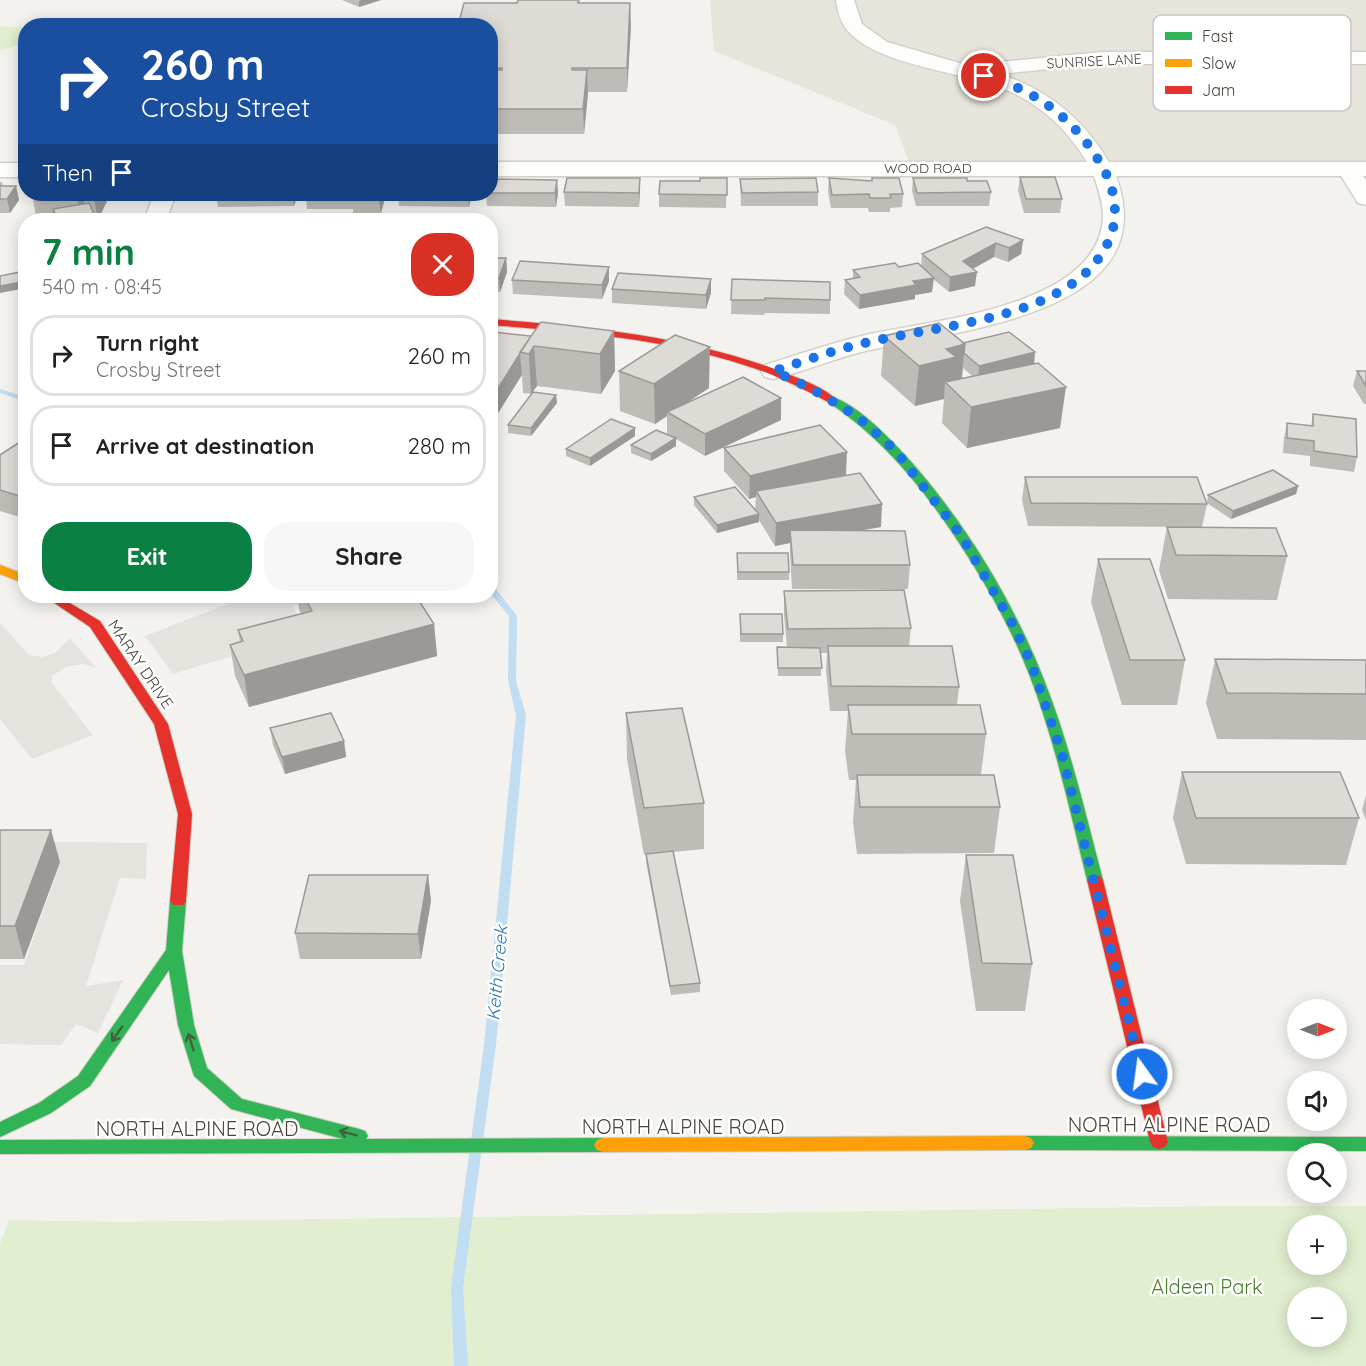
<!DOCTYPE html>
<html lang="en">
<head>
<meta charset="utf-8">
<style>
  :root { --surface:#fff; --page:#f6f6f6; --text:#222; --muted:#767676; --line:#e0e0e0; --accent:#0b8043 }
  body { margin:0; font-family:Quicksand,sans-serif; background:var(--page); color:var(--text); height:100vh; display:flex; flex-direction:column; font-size:22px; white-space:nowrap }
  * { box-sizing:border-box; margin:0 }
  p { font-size:20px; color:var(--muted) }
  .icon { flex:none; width:33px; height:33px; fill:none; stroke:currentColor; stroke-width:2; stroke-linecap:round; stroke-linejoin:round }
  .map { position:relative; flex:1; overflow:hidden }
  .panel { position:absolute; left:18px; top:213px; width:480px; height:390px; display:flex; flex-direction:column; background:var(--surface); border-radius:24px; box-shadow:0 3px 15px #0003 }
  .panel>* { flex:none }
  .top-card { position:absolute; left:18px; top:18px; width:480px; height:183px; border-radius:24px; box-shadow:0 3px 15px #0003; background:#1a4fa0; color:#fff; overflow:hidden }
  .needle { width:39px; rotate:90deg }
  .fabs { position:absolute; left:1287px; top:999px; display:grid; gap:12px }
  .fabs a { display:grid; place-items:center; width:60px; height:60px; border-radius:50%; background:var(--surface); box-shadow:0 3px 15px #0003; font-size:30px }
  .pin { position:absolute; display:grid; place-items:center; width:51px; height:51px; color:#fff; margin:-26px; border:3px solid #fff; border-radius:50%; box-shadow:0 2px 6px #0007 }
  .me { position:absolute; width:66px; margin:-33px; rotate:346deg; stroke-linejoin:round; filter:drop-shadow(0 0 4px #0008) }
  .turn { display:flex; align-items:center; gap:21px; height:126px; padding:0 24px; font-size:27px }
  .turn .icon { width:78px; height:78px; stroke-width:2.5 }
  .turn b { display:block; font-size:42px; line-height:51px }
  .then { display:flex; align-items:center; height:57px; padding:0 24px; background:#0003; gap:12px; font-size:22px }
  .round { display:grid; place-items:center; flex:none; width:63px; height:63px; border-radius:24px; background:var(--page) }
  .headline { display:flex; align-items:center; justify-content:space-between; height:102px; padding:0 24px }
  h1 { font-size:36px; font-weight:700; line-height:45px; color:var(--accent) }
  .button { display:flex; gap:12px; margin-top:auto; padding:12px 24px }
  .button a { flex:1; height:69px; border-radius:24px; background:var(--accent); color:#fff; font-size:24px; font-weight:700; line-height:69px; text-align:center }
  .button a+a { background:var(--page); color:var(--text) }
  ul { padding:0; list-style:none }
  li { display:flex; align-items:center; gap:18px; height:81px; margin:0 12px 9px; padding:0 12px; border:3px solid var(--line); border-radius:24px }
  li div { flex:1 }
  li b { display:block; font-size:22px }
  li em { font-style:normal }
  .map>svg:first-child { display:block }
</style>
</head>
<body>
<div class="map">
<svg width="1366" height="1366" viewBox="0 0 1366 1366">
  <rect width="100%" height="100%" fill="#f4f2ee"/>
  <!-- residential -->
  <path fill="#e7e4dc" d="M710,0h656v162h-457l-14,-37 -181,-74z"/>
  <!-- green -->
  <path fill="#e1eecf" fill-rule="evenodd" d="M0,26l25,2v15l-25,8z
    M1230,1206h136v160h-1366v-122l9,-24 111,2zM1298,1226h38v38h-38zM1298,1298h38v38h-38z"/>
  <!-- parking -->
  <path fill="#e6e3df" d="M248,596h81l-36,10 12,28 -132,40 -28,-38z
    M0,623l29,32 13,2 13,-4 15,-15 26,30 -14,-4 -16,3 -14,9v7l41,52 -61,24 -32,-40z
    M0,841l147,2 -1,36 -26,-1 -34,108 37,-6 -25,53 -22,-9 -15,21 -61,-1v-79h24l36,-102z"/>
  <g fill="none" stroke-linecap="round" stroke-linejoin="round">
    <!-- stream -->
    <path fill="#c0ddf1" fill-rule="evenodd" d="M0,389l26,8v5l-26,-9z
      M490,585h3l24,31 -1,65 10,34 -30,330 -33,242 5,79h-14l-3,-79 33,-242 32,-330 -8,-34 1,-65 -19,-23z"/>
    <!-- street casing -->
    <g stroke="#d2d0cb" stroke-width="3">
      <path id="street" d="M836,0h18l8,24 25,18 86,25 8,-3 121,-12h264v12h-264l-103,10c49,15 84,45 110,88h257v14h-3l3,4v25l-8,-2 -17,-27h-225c51,138 -158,154 -246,174 -33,7 -64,21 -96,29l-9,-2 -4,-6 4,-6c35,-11 69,-23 105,-31 65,-14 231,-28 233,-118 0,-14 -5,-27 -9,-40h-604v-14h597c-18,-30 -43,-55 -76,-70 -43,-20 -125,-25 -158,-56 -11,-9 -15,-22 -17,-36z
        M0,163h26v14h-26z
        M154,194h22l-10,26h-22z"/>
    </g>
    <!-- fast casing -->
    <g stroke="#d3cfc5" stroke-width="2">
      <path id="fast" d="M832,397c25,7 56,40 74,59 63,70 114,156 146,245 21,58 35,119 51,179l-3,4h-10l-3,-4c-17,-69 -32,-139 -58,-206 -21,-54 -51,-104 -84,-152 -33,-47 -69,-88 -117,-120l-1,-2z
        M178,896l5,1 3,4 -4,50 12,74 13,43 35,31 117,30 6,2 3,5 -2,3 237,-1 6,2 3,5 -3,5 -6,2 -603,2v-14l343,-1 -112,-30 -37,-33 -16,-51 -9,-55 -79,116 -39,27 -51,24v-15l39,-19 39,-27 88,-126 4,-49 3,-4z
        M1025,1136l341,1v14l-341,-1 -6,-2 -3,-5 3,-5z"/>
    </g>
    <!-- slow casing -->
    <g stroke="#d3cfc5" stroke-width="2">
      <path id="slow" d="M0,565l26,10v9l-26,-10z
        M1025,1136l6,2 3,5 -3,5 -6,2 -422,2 -6,-2 -3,-5 3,-5 6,-2z"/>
    </g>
    <!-- jam casing -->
    <g stroke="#d3cfc5" stroke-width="2">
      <path id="jam" d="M490,319c101,8 200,17 295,54 16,6 40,15 52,27l-5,3 -4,-1c-27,-14 -54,-28 -84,-37 -82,-27 -168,-33 -254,-40z
        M44,596h14l42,25 68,103 24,90 -6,87 -3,4h-10l-3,-4 8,-87 -24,-90 -64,-97z
        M1095,875l5,1 3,4 65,262 -3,5 -6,2 -6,-2 -3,-5 -63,-262 3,-4z"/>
    </g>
    <!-- street -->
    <use href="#street" fill="#fdfdfc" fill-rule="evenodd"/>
    <!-- fast -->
    <use href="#fast" fill="#30b455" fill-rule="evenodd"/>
    <!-- slow -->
    <use href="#slow" fill="#ff9f0a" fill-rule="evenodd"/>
    <!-- jam -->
    <use href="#jam" fill="#e5322d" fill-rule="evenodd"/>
  </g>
  <!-- wall -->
  <path fill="#bfbcb8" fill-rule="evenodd" d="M342,0h39l-22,7z
    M518,0h62v3l51,23 -4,66h-39l-4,42h-94v-108l27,-23z
    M1020,177l42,22 -2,14h-36l-6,-23z
    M640,178l-1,29 -74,-1 -1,-14z
    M727,178l-1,30 -67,-1v-13z
    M829,178l43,3v-3l31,16 -1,13 -12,1v4h-21l-1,-4h-37l-3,-16z
    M913,178l54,3 24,11 -2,14h-73l-4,-15z
    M490,179l67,1 1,13 -2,14 -69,-1 -1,-12h4z
    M740,179l78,13v14h-77z
    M0,182h2l1,4h13l3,14 -9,13h-10z
    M32,194h73l2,7 -9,19h-68v-3l6,-1z
    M216,194h82l-4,12 -76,1z
    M306,194h80l-5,19h-28v-4h-46z
    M398,194h74l-3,13 -70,-1z
    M986,227l37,13 -2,14 -13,8 -14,-5 -21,12 2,17 -26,6 -16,-13 -1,13 -17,3v4l-56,10 -15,-15 1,-14 8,-1v-9l68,-4 1,-12z
    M490,258h16l1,14 -7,20 -10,-1z
    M609,267v14l-7,18 -89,-5 -1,-14z
    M732,279l98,21v14l-65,-1 -1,2 -33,-1z
    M612,289l99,4 -5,16 -94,-6z
    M614,331l1,40 -14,23 -64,-8 -6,8 -8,-1 -1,-18 -32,-42 41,3z
    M884,336l79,7 71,20 26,65 -93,20 -25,-25 2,-24 -29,7 -34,-30zM963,368l9,8 -10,3z
    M619,371l90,17 -25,16 97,16 -76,36 -29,-17v7l-25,15 -20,-8v-8l36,-10v-19l-12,8 -35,-13z
    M1357,371h9v33h-2l-11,-18z
    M556,395l1,8 -26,33 -23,-3v-8z
    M1313,414l44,43 -3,15 -44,-6v-10l-27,-3 1,-15 3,-15 24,3z
    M635,428v8l-45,30 -24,-10v-7z
    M26,438v81l-26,-8v-56z
    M724,448l122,27 -11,2 46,50 -20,3 49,35 -2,24h-116l-2,-36v-10l-15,3 -16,-26v2l-42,11 -23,-28v-8l61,13 1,-13 -7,2 -25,-28z
    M1025,477l182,27 -5,23 -174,-1 -6,-26z
    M1298,486l-2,8 -65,25 -24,-16 1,-8z
    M1167,527l120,29 -10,44 -109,-1 -9,-29z
    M737,553l52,19v8h-52z
    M1098,559l87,101 -8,45h-55l-31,-103z
    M784,591l127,37 -2,18 50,41 -2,18 29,29 -5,41 19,32 -6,46 -137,1 -4,-32 3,-42h-7l-4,-29 3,-40h-18l-4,-41 1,-17h-6v23h-43l-1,-29 10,1 -3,-33z
    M297,596h119l18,28 3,32 -188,51 -14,-31 -5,-31 10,-3 -2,-12 63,-16 -2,-5z
    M740,614l43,20v8h-43z
    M1215,659l151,1v80l-149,-1 -11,-36z
    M626,713l78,90v46l-31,3 27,131v9l-29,3 -25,-133v-8l-2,1 -17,-96z
    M270,728l74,13 2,16 -61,17 -12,-29z
    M1182,772l177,46 -13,47 -160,-1 -13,-46z
    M1366,795v25l-4,-10z
    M0,830l60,32 -36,97h-24z
    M966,855l66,109 -7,47h-49l-16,-110z
    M428,875l3,26 -10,58h-121l-5,-26z"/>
  <!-- shaded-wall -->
  <path fill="#9b9996" d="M362,0h19l-22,7v-6z
    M630,3l1,23 -4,66v-24z
    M587,70l1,24 -4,40 -1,-25z
    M640,178v14l-1,15v-14z
    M557,180l1,13 -2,14 -1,-14z
    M16,186l3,14 -9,13 -3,-14z
    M76,194h6l5,21 7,-1 2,6h-30v-1l15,-3z
    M93,194h12l2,7 -9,19z
    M292,194h6l-4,12z
    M381,194h5l-5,19 -2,-13z
    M468,194h4l-3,13z
    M1023,240l-2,14 -13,8 1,-14z
    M996,243l-2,14 -33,18 2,-14z
    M506,258l1,14 -7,20 -1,-14z
    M609,267v14l-7,18v-14z
    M977,272l-2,14 -26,6 1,-15z
    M934,278l-2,14 -17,3v4l-56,10 1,-14 53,-14z
    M711,279v14l-5,16v-14z
    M26,281v7l-26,5v-7z
    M614,331l1,40 -14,23 -1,-40z
    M965,344l-4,41 -16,-3 -1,17 -29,7 4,-40 27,-17z
    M534,346l3,40 -6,8 -2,-40z
    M710,347l-1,41 -39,26 -3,-2v4l-12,8 -1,-40z
    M1035,352l-1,15 -56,14 1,-15z
    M520,353l2,22 -32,51v-25z
    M1066,387l-6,41 -93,20 4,-41z
    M556,395l1,8 -26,33v-8z
    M781,398v22l-76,36v-22z
    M635,428v8l-45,30v-8z
    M676,438v8l-25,15v-7z
    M847,452l-1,23 -87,21 -3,-5v6l-7,2 1,-23z
    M1298,486l-2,8 -65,25 2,-8z
    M882,504l-1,23 -90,16 -1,-13v13l-15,3 1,-23z
    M759,514v8l-42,11v-8z
    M434,624l3,32 -188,51 -5,-32z
    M344,741l2,16 -61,17 -3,-17z
    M51,830l9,32 -36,97 -9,-33z
    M428,875l3,26 -10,58 -3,-25z"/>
  <!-- building -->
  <path fill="#dedbd6" stroke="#9b9996" stroke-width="1.5" d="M518,0h60v3h52l-3,65h-55v2h15l-4,39h-93v-39h12v-2h-12v-42h-32l6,-23h53z
    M1020,177h35l7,22h-36z
    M567,178h73l-1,15 -75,-1z
    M700,178h27v17l-68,-1 1,-13h40z
    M816,178l2,14 -76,1 -2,-14z
    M829,178l43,3v-3h27l4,16h-13l1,4h-21l-1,-4 -37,1z
    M913,178h54v3h20l4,11 -74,1z
    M490,179l67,1 -2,13h-65z
    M0,186h16l-9,13h-7z
    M306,194h75l-2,6h-27l1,-5h-48z
    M89,203l5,11 -28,5v1h-35l-1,-3 25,-4 -2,-4z
    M986,227l37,13 -14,8 -13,-5 -33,18 14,11 -27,5 -28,-23z
    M490,258h16l-7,20 -9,-1z
    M520,261l89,6 -7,18 -90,-5z
    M895,263l4,4 19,-4 16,15 -21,3 3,4 -56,10 -15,-15 15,-3 -7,-7z
    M25,271l1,10 -26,5v-10z
    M618,273l93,6 -5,16 -94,-6z
    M732,279l98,3v18l-65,-2v2h-34z
    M541,322l73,9 -14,23 -66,-8 -5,8 -9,-2z
    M939,323l26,21 -19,5 10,8 -37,9 -35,-30z
    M492,332l39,4 -41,65v-68z
    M1009,332l26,20 -56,14 -15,-13 1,-9 -2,-1z
    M675,335l35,12 -56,37 -35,-13z
    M1038,363l28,24 -95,20 -26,-25z
    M1357,371h9v15z
    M743,377l38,21 -76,36 -38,-22z
    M533,392l23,3 -25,33 -23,-3z
    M1313,414l43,5 1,38 -43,-6v-10l-27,-3v-15l26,3z
    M611,419l24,9 -45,30 -24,-9z
    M820,425l27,27 -97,24 -26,-28z
    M656,430l20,8 -25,16 -20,-9z
    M26,438v60l-26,-8v-35z
    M1273,470l25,16 -65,25 -25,-16z
    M860,473l22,31 -106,19 -20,-32z
    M1025,477h172l10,27 -176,-1z
    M735,487l24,27 -42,11 -23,-28z
    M1167,527l109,1 11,28 -111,-1z
    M790,530l115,1 5,34h-117z
    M737,553h51l1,19h-51z
    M1098,559h52l35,101h-55z
    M904,590l7,38 -123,1 -4,-38z
    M304,596h112l18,28 -190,51 -14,-30 13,-4 -5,-11 74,-19z
    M740,614h42l1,20h-42z
    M828,646h124l7,41 -128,-1z
    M777,647l43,1 2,20h-44z
    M1215,659l151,1v34l-139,-1z
    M848,705h132l6,29h-134z
    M682,708l22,95 -60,5 -18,-95z
    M331,713l13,28 -62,16 -12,-29z
    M1182,772h158l19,46h-163z
    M857,775h137l6,32h-140z
    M0,830h51l-36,96h-15z
    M673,851l27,132 -30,3 -24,-132z
    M966,855h47l19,109 -50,-1z
    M309,875h119l-10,59 -123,-1z"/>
  <!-- one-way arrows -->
  <defs><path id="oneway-shaft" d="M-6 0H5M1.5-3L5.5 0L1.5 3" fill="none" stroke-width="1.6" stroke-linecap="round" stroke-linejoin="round" transform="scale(1.5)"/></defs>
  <g stroke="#446040">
    <use href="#oneway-shaft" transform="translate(117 1034) rotate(125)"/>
    <use href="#oneway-shaft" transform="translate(191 1042) rotate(-107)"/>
    <use href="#oneway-shaft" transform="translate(348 1133) rotate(-165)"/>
  </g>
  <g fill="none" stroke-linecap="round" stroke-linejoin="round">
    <!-- route -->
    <path stroke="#1a73e8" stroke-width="10" stroke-dasharray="0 18" d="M984,76c52,13 93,45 119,92 12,21 16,47 7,70 -33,82 -170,86 -245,105 -31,7 -61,18 -91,28l38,18 46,28 37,33 65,84 53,91 18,38 31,91 80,320"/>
  </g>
  <g text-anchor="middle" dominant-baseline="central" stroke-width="5" stroke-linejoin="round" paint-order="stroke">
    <!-- far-street labels -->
    <g font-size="14" fill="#4b4439" stroke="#fff">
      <text transform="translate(1094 61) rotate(-3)">SUNRISE LANE</text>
      <text x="928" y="168">WOOD ROAD</text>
    </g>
    <!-- street labels -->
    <g font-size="16" fill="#4b4439" stroke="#fff">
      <text transform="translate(141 664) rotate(56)">MARAY DRIVE</text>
    </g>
    <!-- water labels -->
    <g font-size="18" font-style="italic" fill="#2e7ab2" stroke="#fff">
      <text transform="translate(497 973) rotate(-85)">Keith Creek</text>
    </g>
    <!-- near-street labels -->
    <g font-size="20" fill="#4b4439" stroke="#fff">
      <text x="1169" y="1124">NORTH ALPINE ROAD</text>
      <text x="683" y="1126">NORTH ALPINE ROAD</text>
      <text x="197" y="1128">NORTH ALPINE ROAD</text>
    </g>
    <!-- near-park labels -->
    <g font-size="20" fill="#4a7f2a" stroke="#fff">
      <text x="1207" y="1286">Aldeen Park</text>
    </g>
  </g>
  <!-- legend -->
  <rect x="1153" y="15" width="198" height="96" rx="9" fill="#fff" stroke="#c9c7c4" stroke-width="1.5"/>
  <rect x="1165" y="32" width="27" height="8" fill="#30b455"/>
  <rect x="1165" y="59" width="27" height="8" fill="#ff9f0a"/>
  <rect x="1165" y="86" width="27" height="8" fill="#e5322d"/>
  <g font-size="16" fill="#4b4439">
    <text x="1202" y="42">Fast</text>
    <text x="1202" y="69">Slow</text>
    <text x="1202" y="96">Jam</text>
  </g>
</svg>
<div class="fabs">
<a><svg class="needle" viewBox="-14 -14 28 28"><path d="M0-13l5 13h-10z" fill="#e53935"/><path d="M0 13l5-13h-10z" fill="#767676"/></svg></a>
<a><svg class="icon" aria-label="sound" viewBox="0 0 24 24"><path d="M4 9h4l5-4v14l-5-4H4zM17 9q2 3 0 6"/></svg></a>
<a><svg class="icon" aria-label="search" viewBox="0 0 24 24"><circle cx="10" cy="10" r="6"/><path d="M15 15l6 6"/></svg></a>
<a>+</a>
<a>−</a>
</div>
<div class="pin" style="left:984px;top:76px;background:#d93025"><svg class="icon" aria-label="arrive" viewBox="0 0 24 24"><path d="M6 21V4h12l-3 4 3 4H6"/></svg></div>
<svg class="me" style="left:1142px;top:1074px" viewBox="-20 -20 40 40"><circle r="17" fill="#1a73e8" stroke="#fff" stroke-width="3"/><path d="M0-11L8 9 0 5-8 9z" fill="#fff"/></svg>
<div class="top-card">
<div class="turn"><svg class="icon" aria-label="right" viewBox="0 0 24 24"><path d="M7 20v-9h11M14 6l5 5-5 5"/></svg><div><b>260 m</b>Crosby Street</div></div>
<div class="then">Then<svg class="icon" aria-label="arrive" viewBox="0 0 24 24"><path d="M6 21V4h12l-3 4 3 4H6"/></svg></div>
</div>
<section class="panel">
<div class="headline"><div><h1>7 min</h1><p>540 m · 08:45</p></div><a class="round" style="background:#d93025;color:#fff"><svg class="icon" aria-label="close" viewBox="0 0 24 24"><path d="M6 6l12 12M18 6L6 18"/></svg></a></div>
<ul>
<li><svg class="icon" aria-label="right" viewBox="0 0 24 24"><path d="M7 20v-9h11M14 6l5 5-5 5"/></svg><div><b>Turn right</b><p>Crosby Street</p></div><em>260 m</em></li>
<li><svg class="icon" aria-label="arrive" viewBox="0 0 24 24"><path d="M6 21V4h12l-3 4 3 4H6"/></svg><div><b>Arrive at destination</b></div><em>280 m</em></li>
</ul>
<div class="button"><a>Exit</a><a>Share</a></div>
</section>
</div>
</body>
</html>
